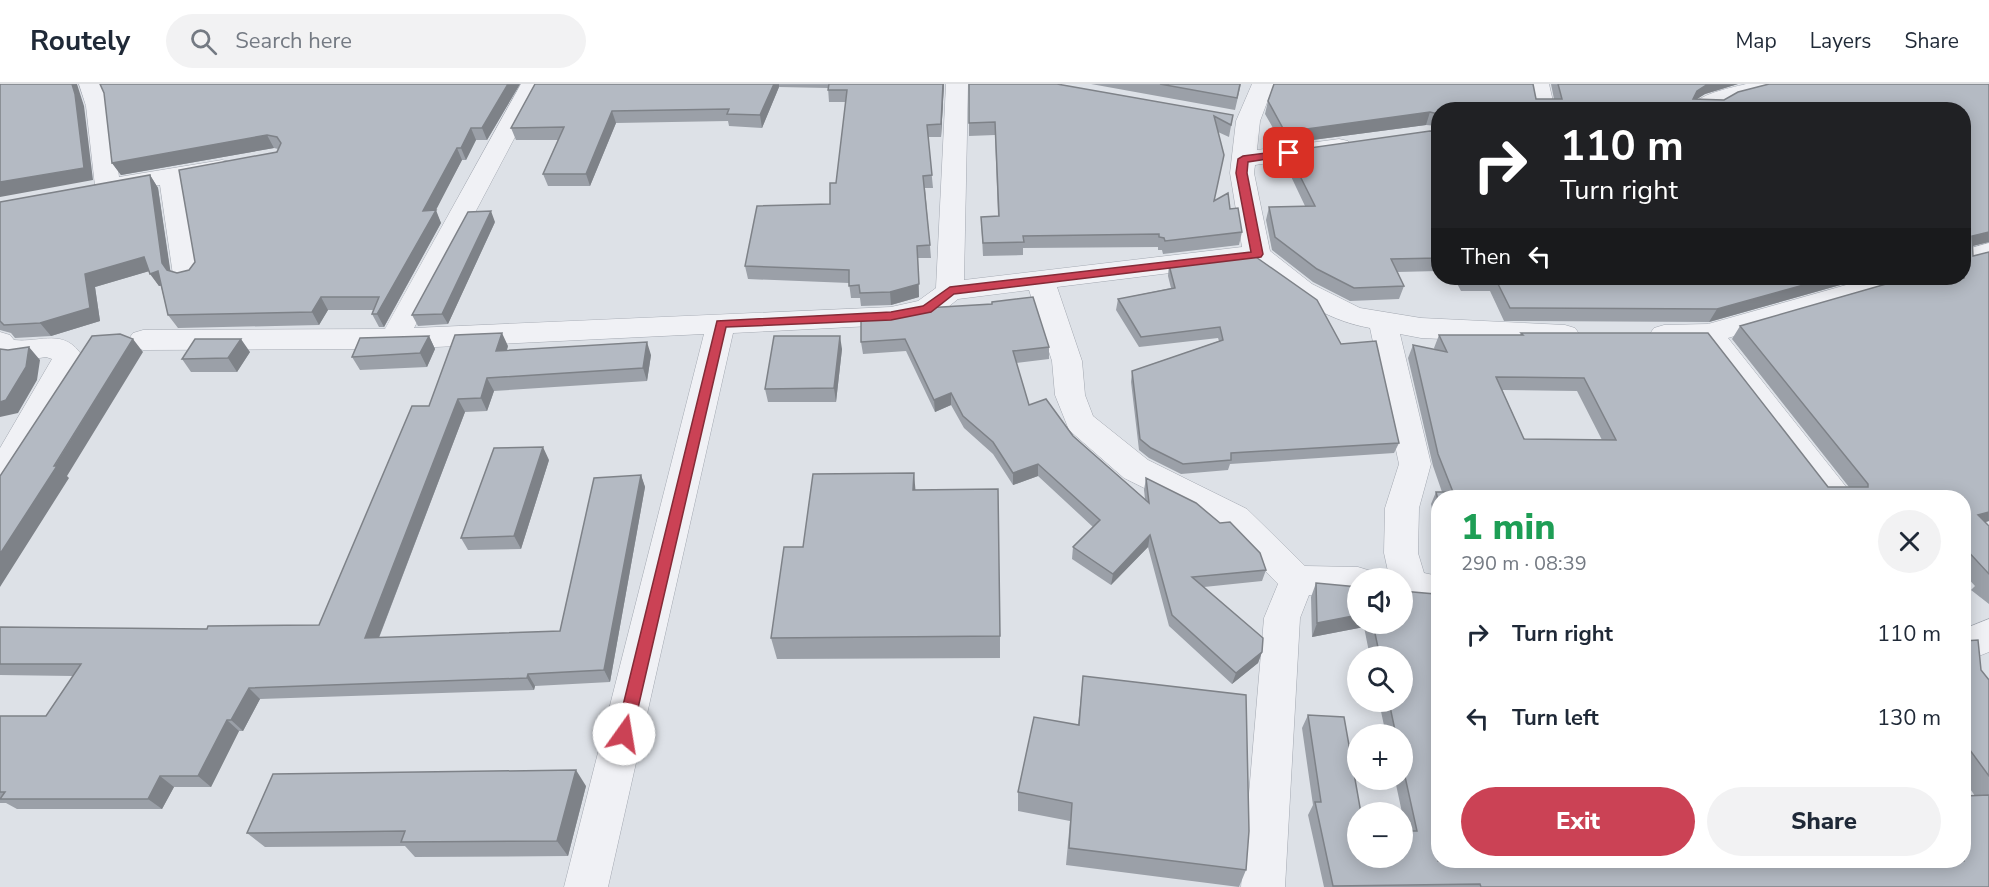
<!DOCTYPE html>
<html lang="en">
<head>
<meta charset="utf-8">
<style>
  :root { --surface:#fff; --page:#f2f2f3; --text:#1f2937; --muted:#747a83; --line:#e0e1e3; --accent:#cb4255 }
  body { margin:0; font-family:"Nunito Sans",sans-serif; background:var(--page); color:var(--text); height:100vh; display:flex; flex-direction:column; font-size:22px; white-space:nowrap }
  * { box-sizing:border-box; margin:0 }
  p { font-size:20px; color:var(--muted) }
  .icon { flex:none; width:33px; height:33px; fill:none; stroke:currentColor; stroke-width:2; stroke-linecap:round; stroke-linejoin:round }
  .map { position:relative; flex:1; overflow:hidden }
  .details { position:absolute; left:1431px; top:406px; width:540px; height:378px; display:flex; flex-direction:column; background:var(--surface); border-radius:24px; box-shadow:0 3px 15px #0003 }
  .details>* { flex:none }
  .guide { position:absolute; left:1431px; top:18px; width:540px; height:183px; border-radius:24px; box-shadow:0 3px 15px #0003; background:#202124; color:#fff; overflow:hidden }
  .fabs { position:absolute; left:1347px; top:484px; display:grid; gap:12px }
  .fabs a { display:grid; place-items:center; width:66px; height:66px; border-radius:50%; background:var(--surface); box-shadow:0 3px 15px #0003; font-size:30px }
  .pin { position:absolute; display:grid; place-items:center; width:51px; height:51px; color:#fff; margin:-26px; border-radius:12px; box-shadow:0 3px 9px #0006 }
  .me { position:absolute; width:66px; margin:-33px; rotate:13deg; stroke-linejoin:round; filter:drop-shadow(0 0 4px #0008) }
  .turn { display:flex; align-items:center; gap:21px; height:126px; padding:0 30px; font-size:27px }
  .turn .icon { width:78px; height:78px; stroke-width:2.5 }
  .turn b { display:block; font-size:42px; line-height:51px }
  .then { display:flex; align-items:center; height:57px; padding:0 30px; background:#0003; gap:12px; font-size:22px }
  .round { display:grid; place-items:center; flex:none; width:63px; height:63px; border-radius:32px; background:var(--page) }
  .headline { display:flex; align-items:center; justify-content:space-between; height:102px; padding:0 30px }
  h1 { font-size:36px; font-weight:800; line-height:45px; color:#1e9e55 }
  .button { display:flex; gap:12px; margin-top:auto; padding:12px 30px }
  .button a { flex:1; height:69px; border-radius:36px; background:var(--accent); color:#fff; font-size:24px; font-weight:800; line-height:69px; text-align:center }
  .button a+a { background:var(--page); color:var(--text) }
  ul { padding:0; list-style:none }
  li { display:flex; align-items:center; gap:18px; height:84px; padding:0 30px }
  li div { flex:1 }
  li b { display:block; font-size:22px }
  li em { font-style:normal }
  header { display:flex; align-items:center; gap:36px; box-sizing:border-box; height:84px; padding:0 30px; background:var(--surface); border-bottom:2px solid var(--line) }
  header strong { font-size:28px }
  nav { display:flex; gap:33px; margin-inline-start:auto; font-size:21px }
  .search { width:420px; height:54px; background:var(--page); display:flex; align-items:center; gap:15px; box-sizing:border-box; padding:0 21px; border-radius:33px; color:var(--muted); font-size:22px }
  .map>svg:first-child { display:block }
</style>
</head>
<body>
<header>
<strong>Routely</strong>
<div class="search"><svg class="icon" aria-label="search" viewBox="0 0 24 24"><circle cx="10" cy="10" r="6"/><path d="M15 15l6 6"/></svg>Search here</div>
<nav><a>Map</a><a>Layers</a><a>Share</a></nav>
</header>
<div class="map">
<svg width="1989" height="803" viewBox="0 0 1989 803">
  <rect width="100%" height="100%" fill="#dde1e7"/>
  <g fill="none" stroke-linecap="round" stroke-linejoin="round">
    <!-- street casing -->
    <g stroke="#a3a8b1" stroke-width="1">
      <path id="street" d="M79,0h22l9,22 9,71 103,-17 9,2 3,5 -3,5 -47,9 17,94 -4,6 -10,3 -10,-3 -4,-6 -13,-90 -52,9 -9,-3 -4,-5 -9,-80z
        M521,0h22l-129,244 477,-21 27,-6 18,-13 10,-204h22l-4,196 278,-33 -12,-74 6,-52 16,-37h22l-14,37 -3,29 82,-11 9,2 3,5 -3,5 -9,2 -84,12 -1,8 16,78 42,33 48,24 61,10 144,7 10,3 5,7 -5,7 -10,3 -144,-7 -21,-4 31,130 -12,44 -1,45 6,20 14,3v29l-36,-5v-21h-15l2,-3 -5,-23 1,-45 14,-44 -29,-136c-47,-8 -83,-36 -119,-65l-194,24 25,74 3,34 8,21 55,44 99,49 58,57 53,1 13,4 4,8h-17v16h-49l-9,23 -15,269h-44l23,-269 14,-34 -55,-57 -99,-49 -55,-48 -14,-35 -3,-34 -23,-71 -71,9 -21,17 -46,9 -158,8 -125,554h-44l140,-553 -310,15 -251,1 -10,-3 -5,-7 5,-7 10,-3 242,-1z
        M1527,0h22l6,26h-23z
        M1746,0h38l-3,5 -51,13 -13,8h-29c11,-17 39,-21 58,-26z
        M1989,159v17l-25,7v-17z
        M1871,194h43l-4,6 -182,54 127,160h-36l-118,-154 -37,1 -10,-3 -5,-7 5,-7 10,-3 44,-1z
        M0,248l10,3 4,5c28,3 50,-13 69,17l-71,128 -12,3v-40l52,-89 -6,-2 -26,4 -20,-4z
        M1989,535v33l-25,10v-33z"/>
    </g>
    <!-- street -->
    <use href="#street" fill="#f0f1f5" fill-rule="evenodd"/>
  </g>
  <!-- wall -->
  <path fill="#9ba0a8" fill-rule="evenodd" d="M520,0l-33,56h-11l-10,20h-4l-27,50 6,13 -57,104h-5l-7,-13 1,-4h-45l-9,15 -141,3 -10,-13 -7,-29h-2l-10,-15 -54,16 5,34 -49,15 -36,2 -4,-5 -11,-3v-128l150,-27 8,13 12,83 7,2 12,-3 89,-121 -4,-1 -153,27 -9,-12z
    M535,0h409l-3,53h-13l5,51h-8l6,70h-13l1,39 -28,8 -30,1 -1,-8h-9l-2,-15 -101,-4 -3,-13 85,-62 6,-21 10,-81h-17l-1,-14 -49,-1 -17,41 -33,-2 -1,-5 -112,2 -26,63h-42l-5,-12 15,-34h-42l-5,-12z
    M969,0l264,31 -4,22 -11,-5 6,23 -10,46 16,8 12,23 -3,13 -76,9 -1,-4h-4v-3l-135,1v7l-40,1 -2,-39 17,-1 -3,-81 -26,1z
    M1091,0h150l-6,26z
    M1274,0h259l3,15h18l-3,-15h187l-33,10 -9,5 28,1 14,-8 31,-8h220v158l-16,4v10l16,-4v269l-4,1 4,4v78l-18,-14 4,-4 -11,-12v-76h-526v38l-7,-32 5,-12h6l-9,-26 -25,-108 5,-13 22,5 -1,-2 5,-13h81l1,-2h187l120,154h21l-117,-148 8,-13 167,-48h57v-168h-526v16l-12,-1 -144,19 -17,-30 3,-13zM1502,306l75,1 25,49 -78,-1z
    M1438,48v139l-41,1 7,14 -5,13 -49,2 -37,-19 -41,-32 -6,-30 3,-13 36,-1 -18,-38 3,-12 4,-3 1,-3z
    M495,138l-47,102 -30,2 -6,-11z
    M1169,181l172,79 58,99 -5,10 -164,11 -2,6 -47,4 -32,-16 -10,-8 -8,-68 1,-11 87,-30 -1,-3 -79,9 -23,-37 2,-11 53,-11 -3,-12z
    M1454,194h411l-156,44 -205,-1 -14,-30h-29z
    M992,218l57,45v12l-33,4 13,42 44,31 72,63 -1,-9 2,-12 120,92 -4,11 -58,6 58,65 -4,11 -26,21 -63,-58 -21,-79 -37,38 -39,-26 1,-12 20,-20 -55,-51 -25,9 -20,-31 -29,-26 -13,-23 -16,7 -29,-61 -43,3 -2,-12 29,-27 102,-11z
    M429,252l6,13 -8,18 -67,3 -8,-13z
    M508,262l-1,4 144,5 -4,26 -153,10 -7,20 -22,1 -86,226 181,-7 81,-156 4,12 -35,195 -75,4 -1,4 -274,9 -17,32h-4l-28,56h-37l-12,22h-145l-11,-6h-6v-87h46l27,-40 -73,-1v-48l207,2 112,-4 110,-219z
    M842,265l-6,53h-68l-3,-13z
    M250,268l-13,20h-46l-9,-13z
    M549,376l-28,89 -53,1 -7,-12z
    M916,406l84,146v22l-223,1 -6,-21 32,-91z
    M1316,499l42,41h44l36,237 537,-65 -11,-16v-139l17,29 8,10v207h-665l-16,-72 5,-10 -11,-77 6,-13 50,143 48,-27 -11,-51h7v-45h-16l-7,-33h23v-45h-32l-6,-30 -52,10 -1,-40z
    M1083,592l163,194 -7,17 -173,-22 4,-44 -52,-10v-19l60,-67z
    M586,702l-18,70 -153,1 -10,-11 -140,1 -18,-14z"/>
  <!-- shaded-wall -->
  <path fill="#7e8288" d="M72,0h5l7,22 9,74 -93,17v-15z
    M508,0h12l-33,56 -5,-12z
    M774,0h5v3l-17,41 -2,-13z
    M943,0h1l-3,53v-13z
    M1708,0h30l-33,10 -14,9 6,-12z
    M612,27l4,12 -26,63 -4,-12z
    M1430,28l-4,13 -144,19 3,-12z
    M471,44l5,12 -10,20 -5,-12z
    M267,51l7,13 -153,27 -9,-12z
    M457,64l5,12 -27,52 1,-2 5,13 -57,104 -7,-13 46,-103z
    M150,91l8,13 13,87 -9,-12z
    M491,127l4,11 -47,102 -6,-10z
    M1989,148v10l-25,6 8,-12z
    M917,162l2,51 -28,8 -1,-13z
    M144,173l9,13 -58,17 5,34 -49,15 -11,-13 45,-49z
    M158,187l9,13 -8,2 -9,-12z
    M1829,194h36l-156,44 8,-13z
    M321,213l7,13 -9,15 -7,-13z
    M502,249l6,13 -6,18 -6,-13z
    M429,252l6,13 -8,18 -7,-14z
    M840,252l2,13 -6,53 -2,-14z
    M133,255l10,13 -76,124 2,2 -69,109v-33z
    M241,255l9,13 -13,20 -9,-14z
    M647,258l4,13 -4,26 -4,-13z
    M29,263l11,13 -3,20 -19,33 -18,4v-15z
    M487,294l7,13 -7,20 -6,-13z
    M951,309v12l-16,7 -1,-12z
    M458,315l7,13 -91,238 -9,-12z
    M543,363l6,13 -28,89 -7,-13z
    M1038,380v12l-25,9v-12z
    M914,389l2,23 -3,-6z
    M641,391l4,12 -35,195 -6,-12z
    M1989,428v9l-24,7 13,-13z
    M1150,451l-2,12 -37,38 2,-11z
    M1358,531v9h7l-1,3 -52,10 5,-14z
    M1262,568l-4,11 -26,21 4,-11z
    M528,590l7,12 -1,4 -7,-12z
    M249,604l11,11 -17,32 -12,-11z
    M227,636l12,11 -28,56 -13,-11z
    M576,686l10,16 -18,70 -11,-15z
    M160,692l14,11 -12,22 -14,-10z"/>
  <!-- building -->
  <path fill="#b4bac3" stroke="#7e8288" stroke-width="1.5" fill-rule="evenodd" d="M0,0h72l3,10 9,74 -84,14z
    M100,0h408l-26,44h-11l-10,20h-4l-34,63 13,-1 -59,104h-5l7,-17h-58l-9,15 -144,3 -10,-44 -8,3 -6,-17 -59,17 5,34 -50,15 -36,2 -4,-4v-119l150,-27 12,88 5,7 10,3 12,-3 6,-8 -16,-92 98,-18 4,-9 -4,-6 -10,-2 -155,28 -8,-70z
    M535,0h239l-14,31 -33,-1 2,-5 -117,2 -26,63h-43l21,-47 -53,1z
    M829,0h114l-2,40 -14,1 5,50 -9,1 7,69 -13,1 2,38 -29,8 -30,1 -1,-8 -10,1v-16l-104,-4 12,-60 73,-2v-21h6l11,-93h-19z
    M969,0h88l176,31 -2,10 -17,-9 10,39 -10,46 14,-8 2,16 8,-1 4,24 -77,9 -1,-3 -5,-1v-3l-136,2 1,6 -41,1 -2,-26 18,-1 -4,-94 -26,1z
    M1160,0h80l-3,14z
    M1274,0h259l3,15h26l-4,-15h150l-11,7 -4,8 31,1 14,-8 31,-8h220v148l-17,4 1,20 16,-4v260l-11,3 11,11v48l-25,-27v-49h-58l-5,-6 -59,5v1h-404v2l-2,-8h17l-15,-38 -25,-109 34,7 -8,-17h84l-2,-2h187l120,154h40v-3l-128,-158 167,-48h57v-168h-526v4l-8,-2 -145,20 -17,-31zM1496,293l88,1 32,62 -92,-1z
    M1430,47l8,1v126l-47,1 13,27 -50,2 -37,-19 -42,-32 -6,-30 46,-1 -25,-50 6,-4 -1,-2z
    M491,127l-49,103 -30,1 56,-103z
    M1253,171l64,45 24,44 35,-3 23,102 -168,10v7l-48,4 -32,-16 -11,-9 -8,-68 91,-31 -3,-13 -79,10 -23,-38 57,-11 -6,-23z
    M1465,194h364l-112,31 -207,-1 -15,-30z
    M1033,213l16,50 -36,4 16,54 17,-6 27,37 76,67 -3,-25 50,25 24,20 10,-1 30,31 6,17 -74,7 71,61 -1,14 -26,21 -64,-58 -22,-80 -37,39 -40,-27 27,-27 -62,-56 -25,9 -20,-31 -30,-26 -12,-23 -17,7 -29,-61 -44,3v-25l29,-2 35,-7 67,-4v-2z
    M502,249l-6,18 151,-9 -4,26 -156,10 -6,20 -23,1 -93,239 195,-7 34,-153 47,-3 -37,195 -76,4 -1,4 -278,10 -18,32h-4l-29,56h-38l-12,23h-148l5,-7h-5v-76h46l35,-52h-81v-37l207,2 1,-3 111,-1 93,-219h17l26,-71z
    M120,250l13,5 -79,127h3l-57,88v-78l92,-140z
    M429,252l-9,17 -68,4 8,-19z
    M774,252h66l-6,52 -69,1z
    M195,255h46l-13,19 -46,1z
    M29,263l-3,20 -20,33 -6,2v-53l8,1z
    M543,363l-29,89 -53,2 33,-90z
    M914,389l-1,17 85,-1 2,147 -229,2 13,-91h19l10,-73z
    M1316,499l42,4v28l-41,8z
    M1402,507l33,3v5h3v262h526v-65l25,-1v92h-508l-1,-3 -147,2 -18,-84h6l-13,-87 36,2 17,96h-3v45h44v-27h15l-15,-68v-28h-6l-7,-33h13v-45h-22l-7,-33h29z
    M1978,556l3,30 8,10v96l-25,-34v-101z
    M1083,592l163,19 3,136 -3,39 -177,-22 3,-45 -54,-11 16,-75 45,8z
    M576,686l-19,71 -156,1 4,-11 -158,2 26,-59z"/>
  <!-- route -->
  <path fill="#cb4255" stroke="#842b37" stroke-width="1.5" d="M1289,66l3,1v4l-44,7 -1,11 16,81 -2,3 -307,37 -23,18 -40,8 -165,7 -94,407 -2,5 -6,2 -6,-2 -2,-5 101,-413 174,-9 32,-6 27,-19 301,-35 -15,-79 2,-14 5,-3z"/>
</svg>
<div class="fabs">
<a><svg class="icon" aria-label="sound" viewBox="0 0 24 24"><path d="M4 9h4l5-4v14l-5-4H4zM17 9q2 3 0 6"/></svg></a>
<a><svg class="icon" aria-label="search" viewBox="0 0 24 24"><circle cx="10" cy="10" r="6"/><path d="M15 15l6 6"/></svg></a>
<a>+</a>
<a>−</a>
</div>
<div class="pin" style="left:1289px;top:69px;background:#d93025"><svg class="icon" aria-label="arrive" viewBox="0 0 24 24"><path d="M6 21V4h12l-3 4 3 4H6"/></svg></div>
<svg class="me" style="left:624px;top:650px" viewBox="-20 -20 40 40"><circle r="19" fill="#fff"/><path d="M0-13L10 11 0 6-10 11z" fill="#cb4255"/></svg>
<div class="guide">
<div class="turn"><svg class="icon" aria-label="right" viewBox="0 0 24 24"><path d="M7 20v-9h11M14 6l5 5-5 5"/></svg><div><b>110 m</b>Turn right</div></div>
<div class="then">Then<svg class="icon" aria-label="left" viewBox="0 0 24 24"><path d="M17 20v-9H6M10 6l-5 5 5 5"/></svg></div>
</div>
<section class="details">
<div class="headline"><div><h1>1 min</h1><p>290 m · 08:39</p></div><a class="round"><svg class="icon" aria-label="close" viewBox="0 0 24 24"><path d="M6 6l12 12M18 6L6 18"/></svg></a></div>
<ul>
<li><svg class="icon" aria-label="right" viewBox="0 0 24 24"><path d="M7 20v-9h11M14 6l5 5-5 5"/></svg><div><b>Turn right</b></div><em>110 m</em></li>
<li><svg class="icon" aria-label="left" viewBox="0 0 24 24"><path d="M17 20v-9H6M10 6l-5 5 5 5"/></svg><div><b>Turn left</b></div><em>130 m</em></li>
</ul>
<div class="button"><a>Exit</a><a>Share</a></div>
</section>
</div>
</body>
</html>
